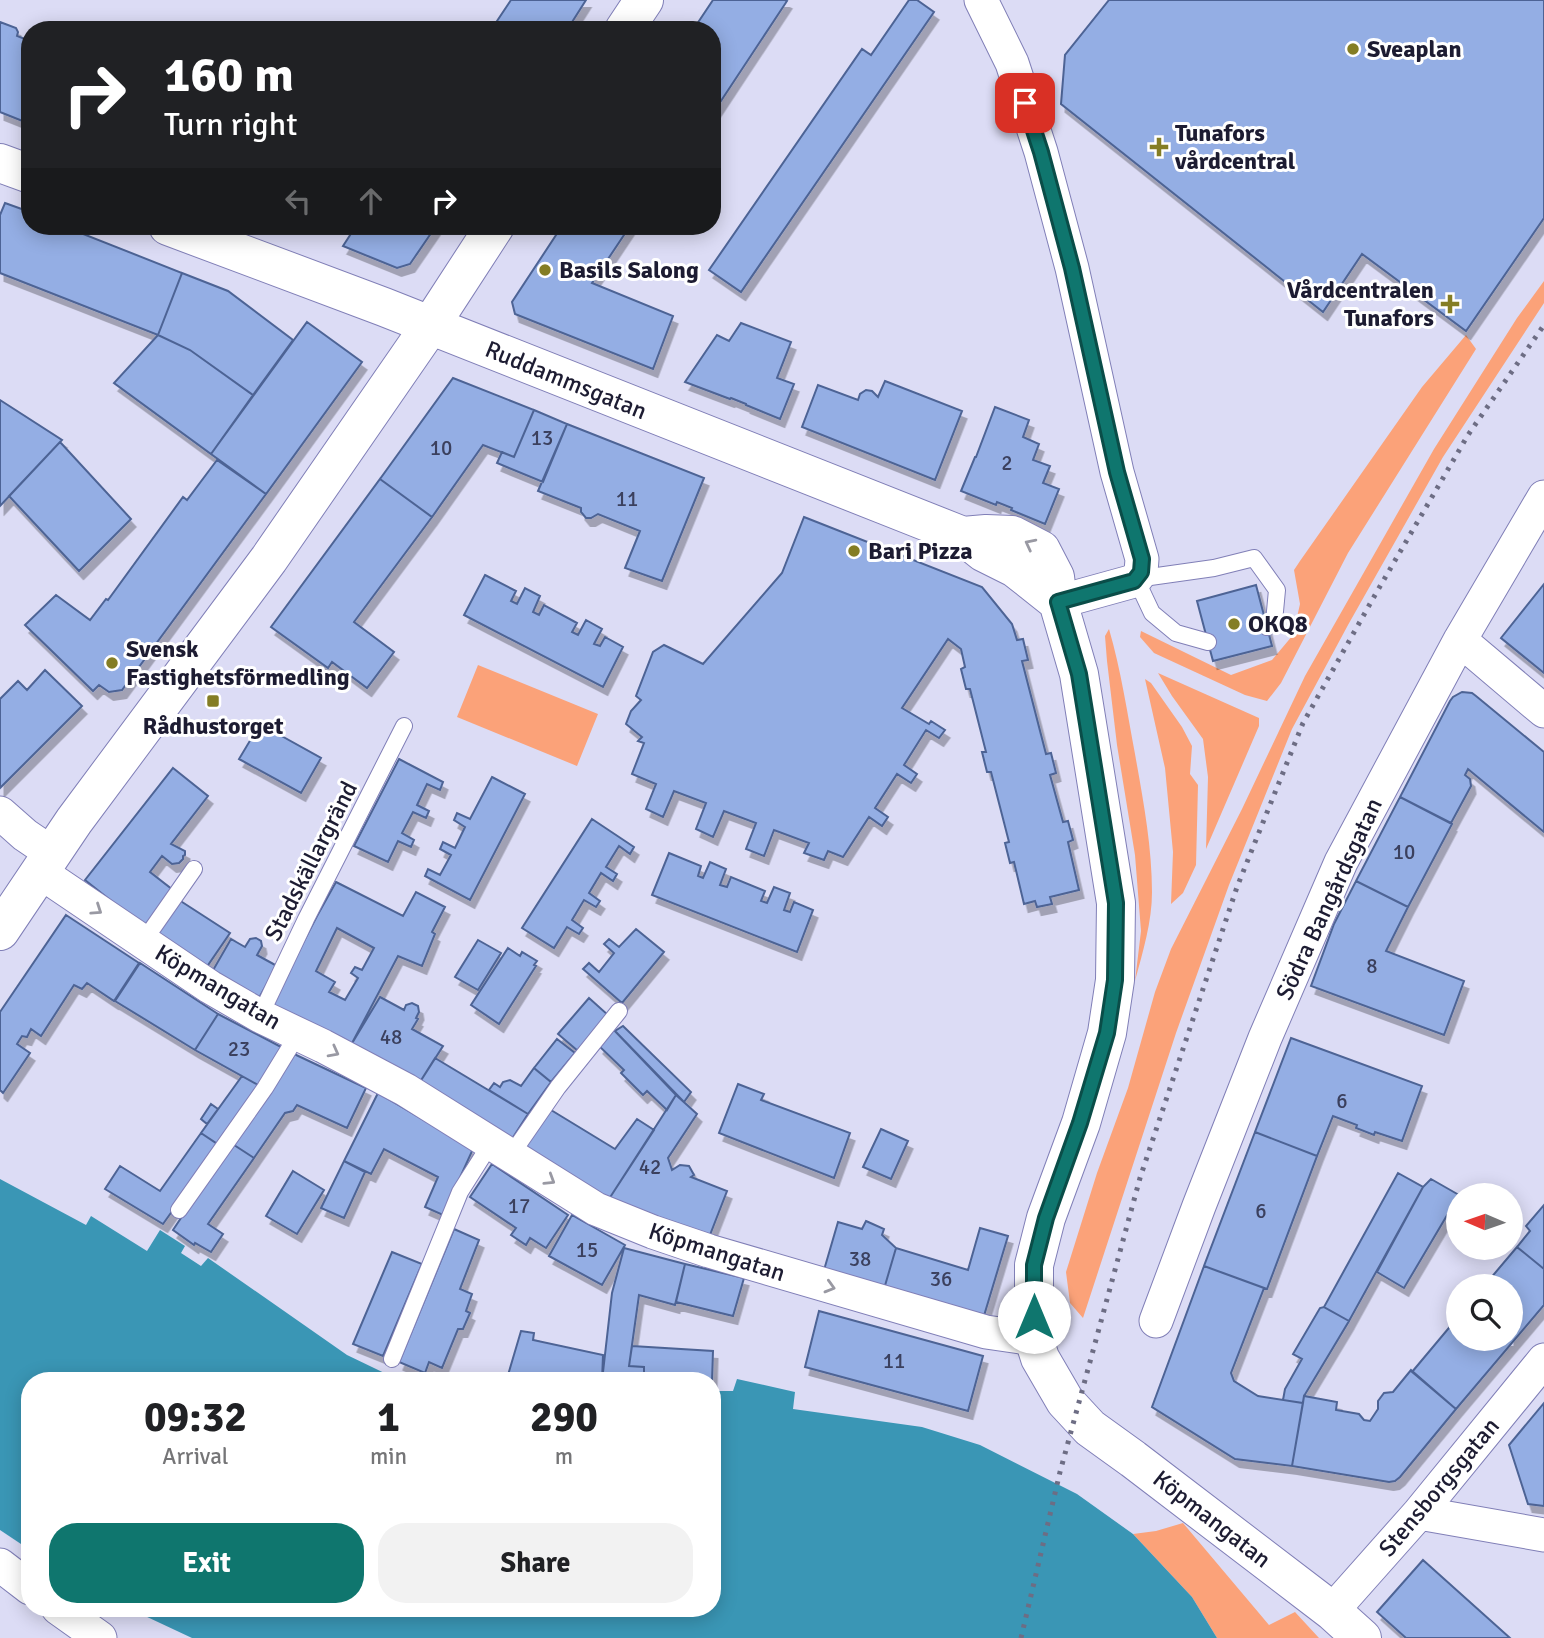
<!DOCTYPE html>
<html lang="en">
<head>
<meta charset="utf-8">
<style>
  :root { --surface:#fff; --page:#f2f2f2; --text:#202124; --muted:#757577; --accent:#0f766e }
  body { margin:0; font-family:Signika,sans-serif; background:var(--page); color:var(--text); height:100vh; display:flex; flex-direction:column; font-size:26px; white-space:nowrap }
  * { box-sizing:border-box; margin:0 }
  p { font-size:23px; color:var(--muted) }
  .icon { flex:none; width:38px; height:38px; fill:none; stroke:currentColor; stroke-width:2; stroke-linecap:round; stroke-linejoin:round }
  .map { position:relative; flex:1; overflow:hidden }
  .panel { position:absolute; left:21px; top:1372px; width:700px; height:245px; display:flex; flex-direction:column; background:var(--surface); border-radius:28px; box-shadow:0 4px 18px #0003 }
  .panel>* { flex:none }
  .top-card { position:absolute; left:21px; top:21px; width:700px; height:214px; border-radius:28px; box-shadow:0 4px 18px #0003; background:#202124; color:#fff; overflow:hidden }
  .needle { width:46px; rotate:272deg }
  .tools { position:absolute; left:1446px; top:1183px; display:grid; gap:14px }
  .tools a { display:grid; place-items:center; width:77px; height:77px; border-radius:50%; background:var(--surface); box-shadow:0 4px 18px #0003; font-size:35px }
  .pin { position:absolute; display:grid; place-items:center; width:60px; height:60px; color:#fff; margin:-30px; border-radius:14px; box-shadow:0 4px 10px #0006 }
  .me { position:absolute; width:77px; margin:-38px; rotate:0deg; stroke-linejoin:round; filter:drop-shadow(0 0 5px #0008) }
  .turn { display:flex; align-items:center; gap:24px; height:147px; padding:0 28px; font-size:32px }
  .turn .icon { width:91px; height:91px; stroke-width:2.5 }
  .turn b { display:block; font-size:49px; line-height:60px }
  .lanes { display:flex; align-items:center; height:66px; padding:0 28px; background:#0003; justify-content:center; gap:35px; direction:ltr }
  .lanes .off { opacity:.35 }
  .eta { display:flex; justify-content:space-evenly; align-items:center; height:119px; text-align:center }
  .eta b { font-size:42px; font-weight:700; line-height:49px }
  .action { display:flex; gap:14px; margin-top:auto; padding:14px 28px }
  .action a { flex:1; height:80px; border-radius:28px; background:var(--accent); color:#fff; font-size:28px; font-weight:700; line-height:80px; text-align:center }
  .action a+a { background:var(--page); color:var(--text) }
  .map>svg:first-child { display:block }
</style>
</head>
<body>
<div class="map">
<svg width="1544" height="1638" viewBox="0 0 1544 1638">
  <defs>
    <filter id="shadow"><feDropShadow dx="4.5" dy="8" stdDeviation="0" flood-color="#0004"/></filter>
  </defs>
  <rect width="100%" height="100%" fill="#dcdcf5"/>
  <!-- green -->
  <path fill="#fba279" d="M1544,281v22l-101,154 -95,168 -56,104 -63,156 -53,148 -93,285 -13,-15 -4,-31 31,-99 31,-85 27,-96 16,-43 71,-140 63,-133 129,-227 83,-131z
    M1466,335l10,14 -128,204 -67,130 -14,18 -22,-6 -91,-42 -14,-16 1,-6 90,44 41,-15 21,-25 7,-31 -6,-34 6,-9 122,-174z
    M1109,629c12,41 18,83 26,125 8,45 17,92 17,138 0,30 -9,59 -17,89l6,-50 -6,-76 -18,-110 -10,-84 -2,-25z
    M478,665l120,49 -21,52 -120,-49z
    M1158,673l101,45v8l-53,123 2,-72 -5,-38 -31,-43z
    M1145,679l6,4 31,44 10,19 -2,28 8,11 -2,80 -13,28 -12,11 2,-52 -8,-84z
    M1183,1523l86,102 26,-13 24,26h-102l-25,-41 -59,-63 23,-3z"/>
  <!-- water -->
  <path fill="#3a96b5" d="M0,1179l86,46 5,-9 56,35 13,-21 25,16 -4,7 20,13 7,-8 139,97 54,26h-371v169l-30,-20z
    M737,1379l58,13 -2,17 129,18 58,18 97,49 56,40 59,63 25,41h-1025l-64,-30h584v-217h21z"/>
  <!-- building -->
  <path fill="#94aee4" stroke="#4d6495" stroke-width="2" fill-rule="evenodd" filter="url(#shadow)" d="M511,0h75l-19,30h-76z
    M713,0h72l2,1 -74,112 -1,-83h-19z
    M909,0h8l17,12 -193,280 -32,-22 153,-221 9,6z
    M1109,0h435v218l-78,113 -104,-77 -39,58 -262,-208 4,-49z
    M0,22l16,6 2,4 -1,4 13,5v83l-30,-12z
    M5,203l25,9v14h33l119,47 -24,62 -158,-62v-58z
    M356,226h80l-26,38 -13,4 -54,-22z
    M562,226h68l-38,57 81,33 -20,53 -138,-55 -3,-12z
    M182,273l46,18 65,49 -40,55 -63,-45 -32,-15z
    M307,322l55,40 -96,132 -55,-40z
    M741,323l50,19 -14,36 17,6 -14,35 -34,-14v-1l-15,-6 -1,1 -45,-17 32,-47 12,6z
    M158,335l32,15 63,45 -42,59 -97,-71z
    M453,378l81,32 -20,47 -31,-12 -51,72 -52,-38z
    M885,381l77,30 -27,69 -133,-53 16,-42 40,15 2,-6 6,-4 6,1 6,6z
    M0,400l62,40 -62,66z
    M995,407l34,13 -6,17 16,7 -6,16 17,6 -7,17 16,6 -14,35 -34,-14 1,-2 -15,-6 -1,3 -35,-14 14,-34h1z
    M534,410l33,14 -24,58 -46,-19 5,-11 12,5z
    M567,424l137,54 -42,103 -37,-13 15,-37 -42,-17 -7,4h-5l-5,-6v-4l-43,-17z
    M60,442l71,77 -52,52 -70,-75z
    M217,460l49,34 -144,196 -13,2 -10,-7 -6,6 -68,-66 31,-30 34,25 16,-21 2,1 75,-103 4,3z
    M380,479l52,38 -78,105 40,30 -27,36 -35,-26 -4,6 -57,-41z
    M804,517l178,70 30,37 5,16 6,-1 5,21 -6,1 24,93 5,-1 5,20 -6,2 13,47 5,-1 5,19 -5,2 11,48 -29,7 2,7 -15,3 -2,-6 -11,3 -10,-42 -4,1 -5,-20 4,-1 -18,-70h-4l-5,-20h4l-16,-63h-4l-5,-20 4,-2 -4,-18 -13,-10 -46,69 27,16 2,-3 14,9 -6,8 -13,-8 -22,35 13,9 -6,9 -14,-9 -22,34 13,9 -6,9 -13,-9 -26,40 -15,-6 -4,9 -20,-7 5,-10 -35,-13 -10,26 -18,-7 10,-26 -32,-12 -11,26 -17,-8 10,-26 -32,-12 -11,26 -17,-8 10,-25 -24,-10 12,-31 -6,-2 4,-4 -16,-13 5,-13 10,-11 -5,-4 17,-44 11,-7 39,19 79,-91z
    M485,575l31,16 -5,10 6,3 8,-16 15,8 -7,16 6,3 5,-10 33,18 -5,9 6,3 8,-15 16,9 -8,15 6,2 5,-9 18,10 -20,40 -139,-72z
    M1544,584v89l-43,-35z
    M1256,585l16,61 -59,15 -16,-60z
    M45,670l37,36 -82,82v-89l18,-18 9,9z
    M1462,692l10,1 4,3 68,56v80l-76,-63 -3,6 5,4 1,7 -20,37 -51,-26 50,-96 3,-4z
    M260,724l61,34 -20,35 -62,-34z
    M399,759l44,23 -3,8 -13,-6 -10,21 12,6 -3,7 -13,-6 -11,21 12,7 -3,7 -13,-6 -10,21 -34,-16z
    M173,768l35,28 -37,48 14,7v4l-2,1v3l-4,4 -7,1 -10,-8 -12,16 23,18 -29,37 -59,-47z
    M492,777l33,17 -55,106 -45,-24 3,-7 12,6 11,-20 -11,-6 3,-7 12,6 10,-21 -11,-7 3,-7 13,6z
    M1400,797l52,27 -44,83 -52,-26z
    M592,819l42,28 -4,7 -11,-8 -13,21 11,7 -4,7 -12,-8 -12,20 11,8 -4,6 -12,-7 -12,20 11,8 -4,6 -12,-7 -13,21 -32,-20z
    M669,853l32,13 -3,10 5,2 7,-16 16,7 -6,16 7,2 4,-10 34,14 -4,10 6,2 7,-16 16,6 -6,17 6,2 4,-10 19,8 -16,42 -145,-57z
    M1356,881l52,26 -22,44 78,30 -20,54 -133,-49 23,-62z
    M336,882l67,34 13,-24 29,15 -13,25 3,2 -13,32 -24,-10 -47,89 -81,-39 47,-90zM337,928l37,20 -12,22 -7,-3 -4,6 7,5 -13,22 -16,-8 6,-10 -19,-11z
    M179,900l51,33 -24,35 -51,-34z
    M66,915l73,48 -25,38 -27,-18 -5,6 -8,-4 -33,51 -10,-7 -4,8 -5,-1 -5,8 13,9 -27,40 -3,-3v-78z
    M636,929l28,23 -42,51 -39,-34 6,-6 10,9 15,-19 -10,-9 5,-5 10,8z
    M256,938l5,3 1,5 -5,9 20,11 -18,32 -47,-26 19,-33 14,8 5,-8z
    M478,940l23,13 -23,37 -23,-13z
    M508,948l12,8 2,-4 15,9 -3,4 2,1 -37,58 -28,-19z
    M140,963l78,51 -23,36 -80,-49z
    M380,997l24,13 2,-5 6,-2 6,3 1,6 -3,6 2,1 -6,10 31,17 -23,36 -69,-37z
    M589,998l19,17 -30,36 -20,-17z
    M218,1014l65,34 -23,38 -65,-36z
    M623,1026l68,66 -7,10 -69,-71z
    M612,1028l64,67 -9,15 -20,-19 -4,4 -22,-22 3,-3 -25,-24z
    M1291,1038l131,48 -20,55 -27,-9 -1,3 -18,-7 1,-3 -24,-9 -16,40 -62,-24z
    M557,1039l18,14 -24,29 -17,-14z
    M292,1053l74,35 -19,40 -50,-23 -4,6 -8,2 -31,45 -23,-15z
    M435,1058l93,56 -16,25 -92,-57z
    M534,1068l17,14 -23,32 -39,-24 5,-7 6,4 3,-5 7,-2 11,6z
    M242,1076l18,10 -41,59 -18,-12z
    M738,1084l26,10 -3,6 89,33 -16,45 -115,-45z
    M378,1093l95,56 -30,66 -18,-8 13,-30 -54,-28 -13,25 -27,-13z
    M676,1095l21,19 -29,44 4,12 8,-5 9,1 5,9 -3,2 36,14 -19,49 -99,-41z
    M211,1104l7,5 -11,15 -6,-5z
    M551,1110l64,39 22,-30 17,11 -45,69 -84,-53z
    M881,1129l27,12 -17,38 -28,-12z
    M1255,1132l62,24 -50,133 -63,-23z
    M201,1133l18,12 -56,79 -58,-35 15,-23 40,25z
    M231,1143l23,15 -46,66 15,10 -12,18 -16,-9 -1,2 -21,-15z
    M344,1161l21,11 -21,46 -23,-10z
    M492,1164l76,51 -22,33 -16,-10 -4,7 -15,-10 5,-7 -46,-31z
    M293,1171l31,19 -27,44 -31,-18z
    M1398,1173l25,14 -74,134 -25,-14z
    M1431,1179l28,16 -55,93 -27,-16 46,-85z
    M1544,1205v64l-27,-22 13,-16 -4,-5z
    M572,1215l53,30 -23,40 -53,-29z
    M866,1221l18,8 -2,6 14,13 -12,41 -60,-19 14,-48 24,7z
    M980,1228l28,8 -25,83 -99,-30 12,-41 72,22z
    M454,1229l25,11 -19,49 12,5 -6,17 4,2 -7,16h-5l-16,39 -13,-6 -4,11 -26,-11z
    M1517,1247l27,22v36l-88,104 -44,-37 46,-55v22h52v-53h-26z
    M624,1248l61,16 -10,41 -36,-10 -10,71 15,1v14h-42l10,-88z
    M392,1252l30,12 -39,92 -30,-12z
    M685,1264l59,14 -11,38 -57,-14z
    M1204,1266l60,22 -33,85 3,8 24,15 45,7 -11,63 -57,-7 -83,-52z
    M1324,1307l25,14 -45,75 -1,7 -20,-3 2,-11 17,-30 -9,-5 27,-46z
    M819,1311l164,45 -15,55 -163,-44z
    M521,1331l13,2 -1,7 70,15 -1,26h-66l-28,-6z
    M632,1346l81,5 -1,30 -58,-2v-2l-10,-1v-9l-15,-1z
    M1411,1370l45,39 -56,68 -5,4 -6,1 -97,-16 12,-70 33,6 -1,8 23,4 5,6 6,1 8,-12v-8l6,-8 9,-1z
    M1544,1403v103l-16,-2 -19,-59z
    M1423,1560l87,78h-104l-29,-26z"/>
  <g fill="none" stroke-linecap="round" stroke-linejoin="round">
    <!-- lane casing -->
    <g stroke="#807fb7" stroke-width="18">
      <path id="lane" d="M1208,642l-32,-9 -24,-20 -16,-34 78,-11 40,-10 23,32 -3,32 -7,5
        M143,942l51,-73
        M260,1016l46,-97 98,-193
        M511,1155l47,-68 61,-76
        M179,1210l86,-122 33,-54
        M392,1359l68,-167 31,-49"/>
    </g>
    <!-- street casing -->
    <g stroke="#807fb7" stroke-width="35">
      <path id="street" d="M981,0l31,63 29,89 31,116 45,204 25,87 -1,13 -7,9 -76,21
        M1460,640l84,71
        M0,813l25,22 28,19
        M40,872l170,115 50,29 63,30 83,44 190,119 57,23 56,19 277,81 48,7
        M1156,1321l43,-115 66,-168 76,-176 119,-222 84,-143
        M1419,1513l125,22
        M0,1565l30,23
        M58,1608l42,30
        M1332,1611l87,-98 125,-153"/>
    </g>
    <!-- secondary casing -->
    <g stroke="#807fb7" stroke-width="40">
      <path id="secondary" d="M624,30l20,-30
        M0,163l30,11
        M168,226l216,81 579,229 20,16 32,16 43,34
        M963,536l23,-2 26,1 29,15 14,27 3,25 21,72 37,229 -1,77 -8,53 -26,90 -35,95 -12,47v74l6,19 25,43 25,27 43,31 199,152 30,27
        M0,931l74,-110 195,-262 161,-233 65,-100"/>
    </g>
    <!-- lane -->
    <use href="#lane" stroke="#fff" stroke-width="16"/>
    <!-- street -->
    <use href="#street" stroke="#fff" stroke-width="33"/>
    <!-- secondary -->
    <use href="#secondary" stroke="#fff" stroke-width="38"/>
    <!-- rail -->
    <path stroke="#6d6d84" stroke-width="5" stroke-dasharray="3.5 7" stroke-linecap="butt" d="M1021,1638l39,-166 80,-294 97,-291 66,-164 72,-128 93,-160 76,-110"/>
  </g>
  <!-- one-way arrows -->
  <defs><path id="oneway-chevron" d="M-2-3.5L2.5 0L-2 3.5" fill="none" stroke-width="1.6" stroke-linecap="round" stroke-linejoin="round" transform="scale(1.75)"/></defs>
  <g stroke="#9999a3">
    <use href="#oneway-chevron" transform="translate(1030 544) rotate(-153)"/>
    <use href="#oneway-chevron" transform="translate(97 910) rotate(34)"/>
    <use href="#oneway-chevron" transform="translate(334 1052) rotate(28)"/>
    <use href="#oneway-chevron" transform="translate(550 1180) rotate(32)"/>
    <use href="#oneway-chevron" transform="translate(830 1287) rotate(16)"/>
  </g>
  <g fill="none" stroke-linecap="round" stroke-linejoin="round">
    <!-- route casing -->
    <g stroke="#0a4d48" stroke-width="18">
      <path id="route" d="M1025,103l16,49 31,116 45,204 25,87 -1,13 -7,9 -76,21 21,72 37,229 -1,77 -8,53 -27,90 -34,95 -12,47v52"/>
    </g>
    <!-- route -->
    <use href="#route" stroke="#0f766e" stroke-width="12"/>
  </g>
  <!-- markers -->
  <g fill="#847d24" stroke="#fff" stroke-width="2.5">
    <circle cx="1353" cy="49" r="7"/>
    <path d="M1155.5 136.5h7v7h7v7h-7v7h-7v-7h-7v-7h7z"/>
    <circle cx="545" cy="270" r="7"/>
    <path d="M1446.5 293.5h7v7h7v7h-7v7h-7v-7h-7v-7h7z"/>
    <circle cx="854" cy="551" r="7"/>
    <circle cx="1234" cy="624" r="7"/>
    <circle cx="112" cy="663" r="7"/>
    <rect x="206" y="694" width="14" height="14" rx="3.5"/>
  </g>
  <g text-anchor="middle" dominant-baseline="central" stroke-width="6" stroke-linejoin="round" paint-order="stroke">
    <!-- number labels -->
    <g font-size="21" fill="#3b405e">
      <text x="542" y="438">13</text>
      <text x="441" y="448">10</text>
      <text x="1007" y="463">2</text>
      <text x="627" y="499">11</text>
      <text x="1404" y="852">10</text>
      <text x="1372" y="966">8</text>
      <text x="391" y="1037">48</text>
      <text x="239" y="1049">23</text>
      <text x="1342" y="1101">6</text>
      <text x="650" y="1167">42</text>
      <text x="519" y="1206">17</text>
      <text x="1261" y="1211">6</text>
      <text x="587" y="1250">15</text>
      <text x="860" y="1259">38</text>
      <text x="941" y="1279">36</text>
      <text x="894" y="1361">11</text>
    </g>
    <!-- poi labels -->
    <g font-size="24" font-weight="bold" fill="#1d1c32" stroke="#fff" text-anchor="start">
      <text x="1367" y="49">Sveaplan</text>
      <text x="1175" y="133">Tunafors<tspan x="1175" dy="28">vårdcentral</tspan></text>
      <text x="559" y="270">Basils Salong</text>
      <text x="1434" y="290" text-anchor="end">Vårdcentralen<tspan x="1434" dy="28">Tunafors</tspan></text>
      <text x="868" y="551">Bari Pizza</text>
      <text x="1248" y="624">OKQ8</text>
      <text x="126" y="649">Svensk<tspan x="126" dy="28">Fastighetsförmedling</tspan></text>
      <text x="213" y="726" text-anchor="middle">Rådhustorget</text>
    </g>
    <!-- street labels -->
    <g font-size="24" fill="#1d1c32" stroke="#fff">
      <text transform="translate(566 380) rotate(22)">Ruddammsgatan</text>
      <text transform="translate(311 861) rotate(-63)">Stadskällargränd</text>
      <text transform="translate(1329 899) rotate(-65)">Södra Bangårdsgatan</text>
      <text transform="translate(218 987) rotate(31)">Köpmangatan</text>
      <text transform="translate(717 1252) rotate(18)">Köpmangatan</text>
      <text transform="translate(1439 1487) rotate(-50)">Stensborgsgatan</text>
      <text transform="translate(1212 1519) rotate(38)">Köpmangatan</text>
    </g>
  </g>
</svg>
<div class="tools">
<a><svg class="needle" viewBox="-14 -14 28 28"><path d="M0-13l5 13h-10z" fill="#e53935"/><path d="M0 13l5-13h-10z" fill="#757577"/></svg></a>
<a><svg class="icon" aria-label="search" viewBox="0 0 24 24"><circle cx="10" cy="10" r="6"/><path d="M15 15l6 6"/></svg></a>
</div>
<div class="pin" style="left:1025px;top:103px;background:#d93025"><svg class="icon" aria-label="arrive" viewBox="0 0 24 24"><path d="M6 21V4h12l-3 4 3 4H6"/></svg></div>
<svg class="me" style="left:1034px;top:1317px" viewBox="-20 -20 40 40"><circle r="19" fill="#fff"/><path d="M0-13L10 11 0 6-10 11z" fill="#0f766e"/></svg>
<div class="top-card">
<div class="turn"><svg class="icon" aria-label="right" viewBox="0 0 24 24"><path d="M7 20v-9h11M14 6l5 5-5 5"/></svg><div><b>160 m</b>Turn right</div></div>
<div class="lanes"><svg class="icon off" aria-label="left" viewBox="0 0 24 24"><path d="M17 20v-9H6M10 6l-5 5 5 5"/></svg><svg class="icon off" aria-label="ahead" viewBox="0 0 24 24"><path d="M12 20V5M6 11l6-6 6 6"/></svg><svg class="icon" aria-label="right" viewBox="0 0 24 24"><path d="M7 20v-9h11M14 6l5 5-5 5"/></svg></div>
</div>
<section class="panel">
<div class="eta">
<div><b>09:32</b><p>Arrival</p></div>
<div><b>1</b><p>min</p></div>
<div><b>290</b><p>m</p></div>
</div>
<div class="action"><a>Exit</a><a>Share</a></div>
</section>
</div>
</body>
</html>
